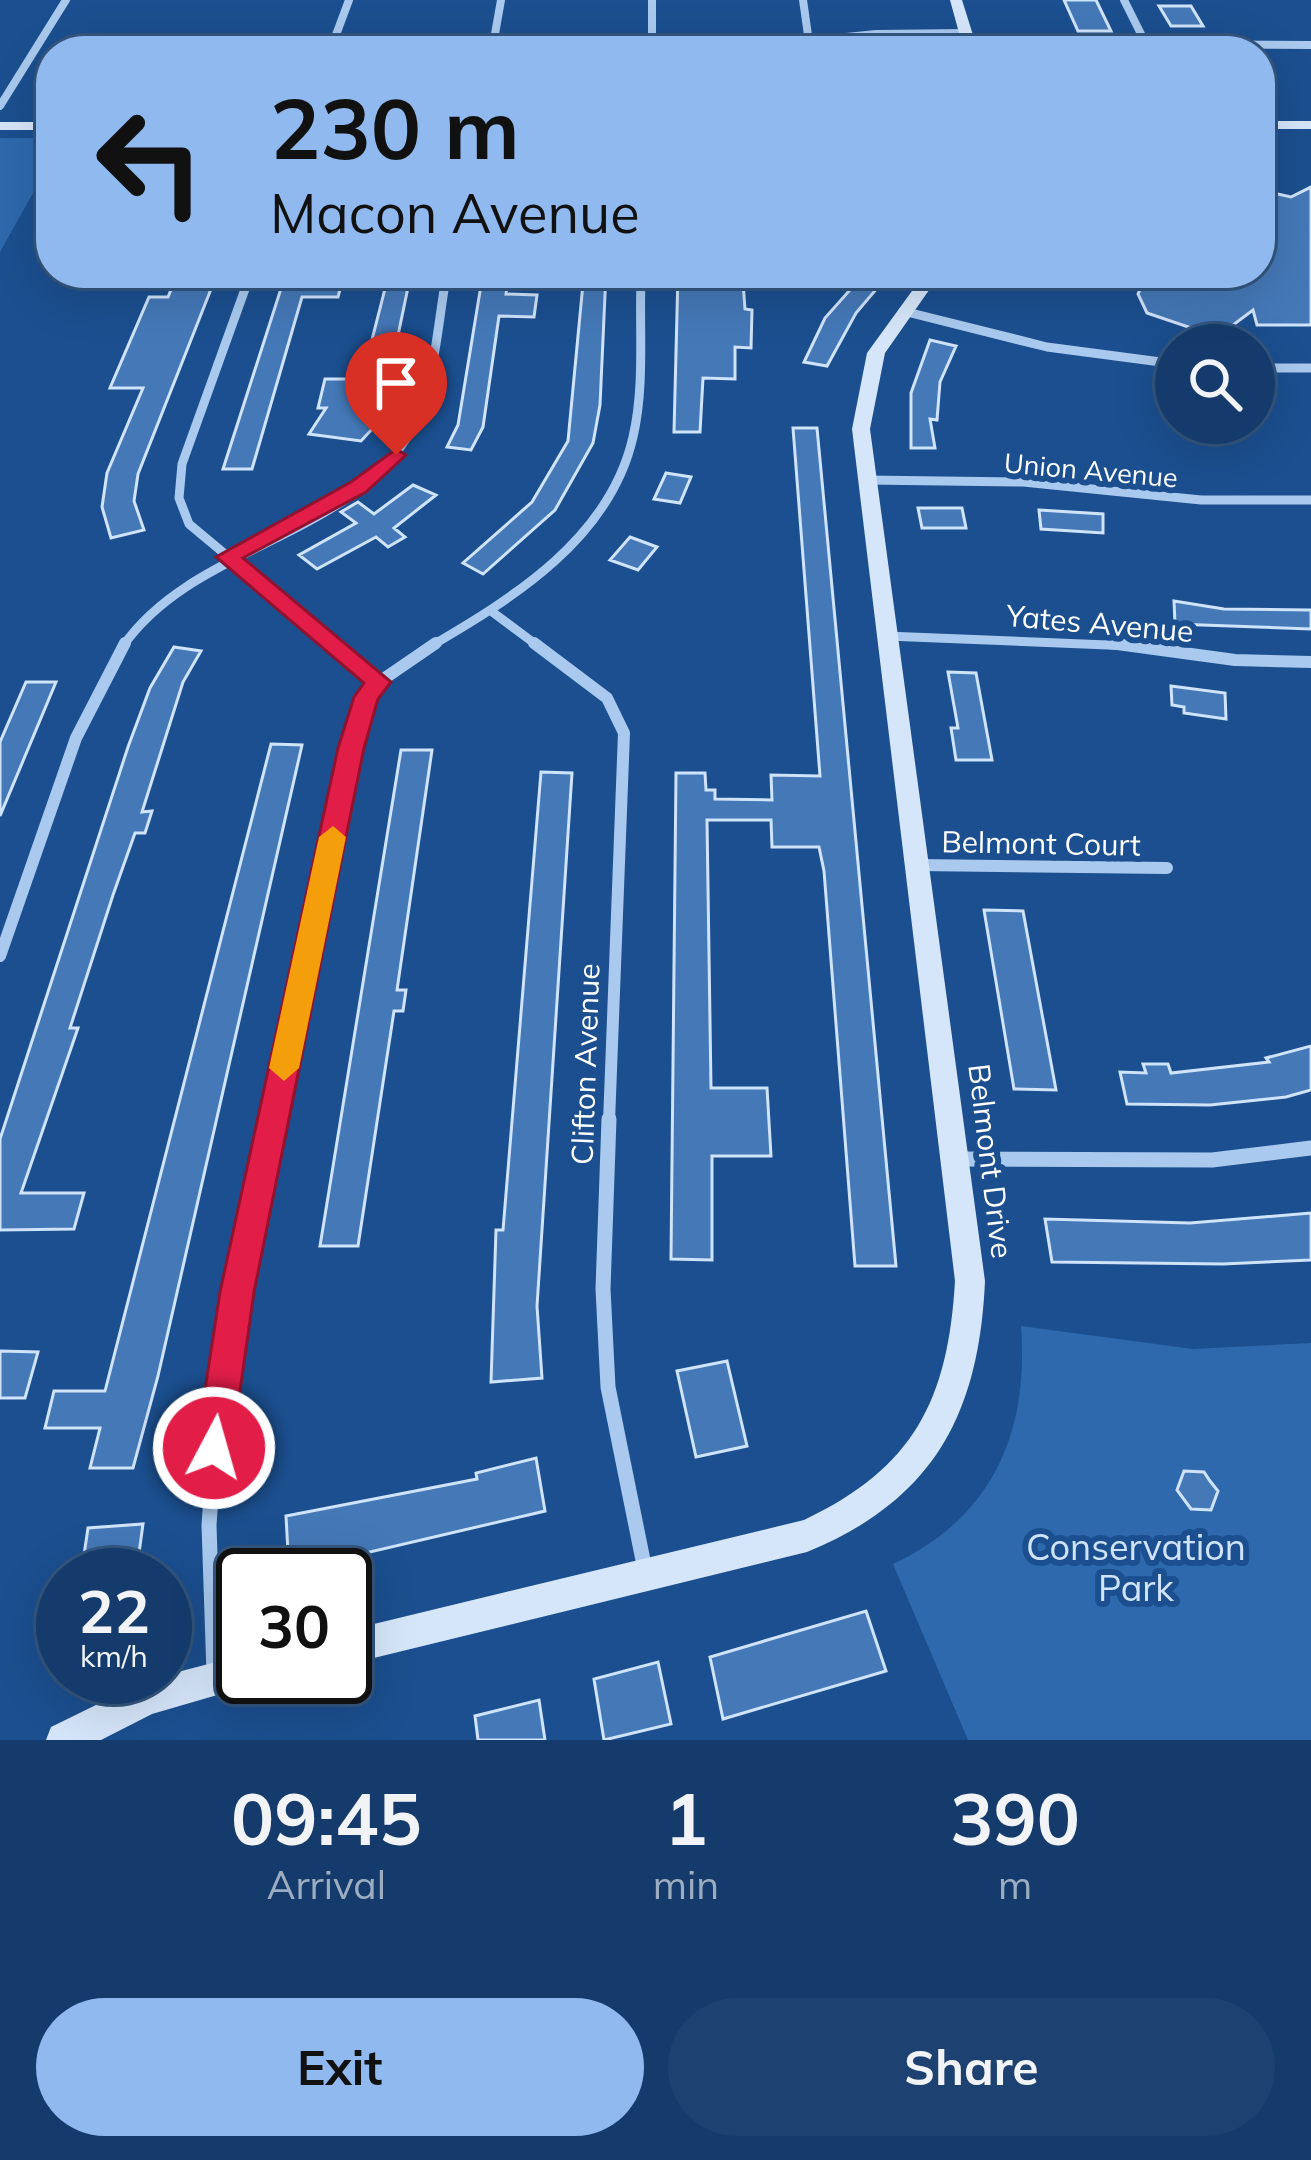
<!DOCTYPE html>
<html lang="en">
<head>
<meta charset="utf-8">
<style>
  :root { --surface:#143b6b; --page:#1d4271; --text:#f1f3f6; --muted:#9dadc1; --line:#33557e; --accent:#90b9f0 }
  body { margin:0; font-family:Mulish,sans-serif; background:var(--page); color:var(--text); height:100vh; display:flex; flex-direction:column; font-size:45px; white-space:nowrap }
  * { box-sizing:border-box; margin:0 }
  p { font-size:39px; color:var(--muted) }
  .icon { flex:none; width:66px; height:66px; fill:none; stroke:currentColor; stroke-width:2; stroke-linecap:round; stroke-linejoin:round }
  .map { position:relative; height:1740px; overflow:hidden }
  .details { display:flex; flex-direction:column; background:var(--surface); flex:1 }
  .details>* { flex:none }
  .hud { position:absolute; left:36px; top:36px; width:1239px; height:252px; border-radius:48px; box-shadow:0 12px 48px #0002,0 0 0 3px var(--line); background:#90b9f0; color:#111; overflow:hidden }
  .tools { position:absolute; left:1155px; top:324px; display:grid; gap:24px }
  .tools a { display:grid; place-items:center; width:120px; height:120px; border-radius:50%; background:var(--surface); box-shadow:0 12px 48px #0002,0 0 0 3px var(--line); font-size:60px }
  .speed { position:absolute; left:36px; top:1548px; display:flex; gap:24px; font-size:60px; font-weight:700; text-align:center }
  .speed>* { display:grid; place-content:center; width:156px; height:156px; border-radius:50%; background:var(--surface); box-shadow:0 12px 48px #0002,0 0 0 3px var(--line); line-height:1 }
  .speed small { font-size:30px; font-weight:400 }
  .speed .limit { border:6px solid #111; border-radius:18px; background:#fff; color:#111 }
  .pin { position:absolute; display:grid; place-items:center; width:102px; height:102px; color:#fff; margin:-123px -51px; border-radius:50% 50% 50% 0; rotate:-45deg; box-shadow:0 0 12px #0007 }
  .pin .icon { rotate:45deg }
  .me { position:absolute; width:132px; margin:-66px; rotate:6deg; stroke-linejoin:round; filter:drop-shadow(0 0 9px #0008) }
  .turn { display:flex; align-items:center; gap:42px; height:252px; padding:0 36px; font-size:54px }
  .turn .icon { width:156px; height:156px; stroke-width:2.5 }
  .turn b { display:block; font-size:84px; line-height:102px }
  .eta { display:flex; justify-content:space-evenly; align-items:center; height:204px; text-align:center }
  .eta b { font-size:72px; font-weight:700; line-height:84px }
  .action { display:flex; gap:24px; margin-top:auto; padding:24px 36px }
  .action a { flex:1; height:138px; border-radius:72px; background:var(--accent); color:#111; font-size:48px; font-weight:700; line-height:138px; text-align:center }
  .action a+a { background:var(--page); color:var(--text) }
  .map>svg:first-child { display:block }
</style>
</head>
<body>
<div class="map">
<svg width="1311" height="1740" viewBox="0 0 1311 1740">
  <rect width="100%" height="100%" fill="#1b4f8f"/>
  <!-- green -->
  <path fill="#2e69ad" d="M0,138h51v23l-51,91z
    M1021,1326l172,23 118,-6v397h-343l-75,-176c100,-47 136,-132 128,-238z"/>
  <!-- building -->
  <path fill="#4478b7" stroke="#cfe3fa" stroke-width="3" d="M1064,0h32l15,31h-33z
    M1159,6h32l12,20h-32z
    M1311,187v138h-54l-4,-15 -24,18 -29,3 -53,-18 -9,-19 6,-13 22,-8h94v-83l31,7z
    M190,273l27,1 -79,200 -4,27 10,29 -33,8 -9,-31 5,-34 36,-85h-33l39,-91h19l5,-12h12z
    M286,273l57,5 -5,19h-36l-50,172h-29z
    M389,273h22l-24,115 -13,39 -13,14 -52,-7 17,-26h-8l7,-29h37z
    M483,273h26l-3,21 31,1 -3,22 -35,-1 -16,111 -12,23 -24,-3 11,-22z
    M584,273h22l-6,132 -7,38 -38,67 -72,64 -20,-11 69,-61 36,-61z
    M678,273h25l1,9h39l2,27 7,1 -1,38 -16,-1v32l-32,-1 -3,54h-26z
    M865,273h25l-34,40 -29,53 -23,-4 21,-44z
    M930,340l26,6 -16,36 -3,38 -7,-1 5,29h-24v-55z
    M793,428h24l79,838h-41l-31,-395 -5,-24h-47l-1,-27h-64l4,268h56l4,68h-59v104l-41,-1 5,-486h29l1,17h9v9l57,1 -1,-25 49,1z
    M666,473l25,4 -11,26 -26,-4z
    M413,485l23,10 -42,33 11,9 -17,10 -12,-10 -59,32 -18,-14 57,-32 -15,-11 17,-10 16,12z
    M918,508h44l4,20h-44z
    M1039,510l64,4v19l-62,-4z
    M630,537l27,10 -19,23 -28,-10z
    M1174,601l50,8 87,1v19l-136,-5z
    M174,647l27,4 -18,31 -41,130 10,-1 -7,22h-10l-22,62 -43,133h8l-57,165h63l-10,36 -74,1v-91l128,-392 22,-59z
    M948,672l28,1 16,87h-36l-5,-32h7z
    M26,682h30l-56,134v-74z
    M1171,686l54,7 1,26 -42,-6v-6l-12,-2z
    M271,744l31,1 -144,631 -25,92h-43l10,-40h-55l9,-37h51z
    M401,750h31l-35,240h9l-3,21h-9l-36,235h-38z
    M541,772l31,1 -35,533 5,72 -51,4 5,-152h7z
    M984,910l39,1 33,179 -42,-1z
    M1311,1046v44l-25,7 -76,8 -83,-1 -7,-32 26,1 -3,-9h25l3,9 98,-11 -3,-4z
    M1311,1213v47l-88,4 -171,-2 -7,-43 145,4z
    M0,1351l38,1 -13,46h-25z
    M727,1361l20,85 -51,11 -19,-86z
    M536,1458l9,53 -256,60 -3,-55 191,-37 -1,-6z
    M1184,1471l20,1 6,9 8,10 -7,19 -20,-1 -14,-19z
    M143,1524l-7,51h-55l7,-47z
    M866,1611l20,60 -163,48 -13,-62z
    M658,1662l13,62 -67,16 -10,-61z
    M539,1700l6,40h-67l-3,-24z"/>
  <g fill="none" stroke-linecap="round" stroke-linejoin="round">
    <!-- street-far3 -->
    <path stroke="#a9c9ee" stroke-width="8" d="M652,0v51
      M803,0l6,42
      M1124,0l22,44 165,1
      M330,51h66
      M330,51l19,-51
      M492,51l9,-51
      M707,51l169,-17 91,-1
      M0,106l66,-106
      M248,281l3,-8
      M446,281l1,-8
      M641,281v-8"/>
    <!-- street-far2 -->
    <path stroke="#a9c9ee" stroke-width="9" d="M249,278l-67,186 -3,34 10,26 146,122
      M903,311l144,36 129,17
      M1254,368h57
      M866,480l157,2 178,18h110
      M491,611l47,35
      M886,636l246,10
      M123,646c71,-102 232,-109 288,-216 24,-46 26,-102 35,-152
      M431,646c84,-49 179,-108 202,-209 12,-51 6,-107 8,-159"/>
    <!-- street-far1 -->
    <path stroke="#a9c9ee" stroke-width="12" d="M332,643l46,39
      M534,643l73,55 17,35 -15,389
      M1110,643l125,17 76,2
      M917,865l250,3
      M0,956l76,-218 49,-95
      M276,1122l82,-405 27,-39 51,-35"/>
    <!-- street -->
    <path stroke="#a9c9ee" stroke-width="15" d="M609,1119l-6,170 5,98 38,188
      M956,1159l256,1 99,-12
      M214,1674l-5,-149 8,-116 59,-290"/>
    <!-- secondary -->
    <path fill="#d6e6fa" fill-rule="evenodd" d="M950,0h12l16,51h-14z
      M1260,121h51v8h-51z
      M0,122h51v8h-51z
      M925,273h16l-56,80 -15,76 115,852c-6,133 -51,219 -178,271l-462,113v-34l459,-111c110,-52 144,-120 151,-239l-103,-852 15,-76z
      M243,1655v22h15l-3,7 -103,30 -51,26h-55l5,-13 96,-47z"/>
  </g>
  <!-- route -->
  <path fill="#e11d48" stroke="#92132f" stroke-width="3" d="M396,449l10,6 -40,37 -123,66 148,124 -13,17 -14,49 -110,544 -22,156 -5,13 -13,5 -13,-5 -5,-13 24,-156 118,-544 16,-51 10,-14 -148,-126 135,-75z"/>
  <!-- slow -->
  <path fill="#f59e0b" d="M333,826l13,11 -47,231 -15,13 -15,-13 50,-231z"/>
  <g text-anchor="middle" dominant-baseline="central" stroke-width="12" stroke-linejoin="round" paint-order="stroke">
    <!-- far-street labels -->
    <g font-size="27" fill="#fff" stroke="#1b4f8f">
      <text transform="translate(1091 470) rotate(5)">Union Avenue</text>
    </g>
    <!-- street labels -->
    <g font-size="30" fill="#fff" stroke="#1b4f8f">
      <text transform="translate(1100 623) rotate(5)">Yates Avenue</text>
      <text transform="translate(1041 843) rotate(1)">Belmont Court</text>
      <text transform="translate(585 1064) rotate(-88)">Clifton Avenue</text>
      <text transform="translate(991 1161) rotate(83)">Belmont Drive</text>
    </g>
    <!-- near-park labels -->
    <g font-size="36" fill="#cfe3fa" stroke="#1b4f8f">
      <text x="1136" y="1546">Conservation<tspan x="1136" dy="41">Park</tspan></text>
    </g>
  </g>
</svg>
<div class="tools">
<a><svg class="icon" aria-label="search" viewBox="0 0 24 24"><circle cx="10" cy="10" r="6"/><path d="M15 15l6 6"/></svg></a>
</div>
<div class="speed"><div>22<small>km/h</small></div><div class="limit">30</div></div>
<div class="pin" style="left:396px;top:455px;background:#d93025"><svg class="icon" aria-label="arrive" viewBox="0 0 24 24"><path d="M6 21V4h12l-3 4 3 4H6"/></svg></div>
<svg class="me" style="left:214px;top:1448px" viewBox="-20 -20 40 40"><circle r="17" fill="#e11d48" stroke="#fff" stroke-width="3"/><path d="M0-11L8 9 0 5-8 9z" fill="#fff"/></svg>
<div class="hud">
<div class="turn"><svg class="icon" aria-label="left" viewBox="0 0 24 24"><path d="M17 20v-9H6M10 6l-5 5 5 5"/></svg><div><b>230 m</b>Macon Avenue</div></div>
</div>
</div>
<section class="details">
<div class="eta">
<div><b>09:45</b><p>Arrival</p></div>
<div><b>1</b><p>min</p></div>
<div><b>390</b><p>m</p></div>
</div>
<div class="action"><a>Exit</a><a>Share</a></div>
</section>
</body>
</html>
